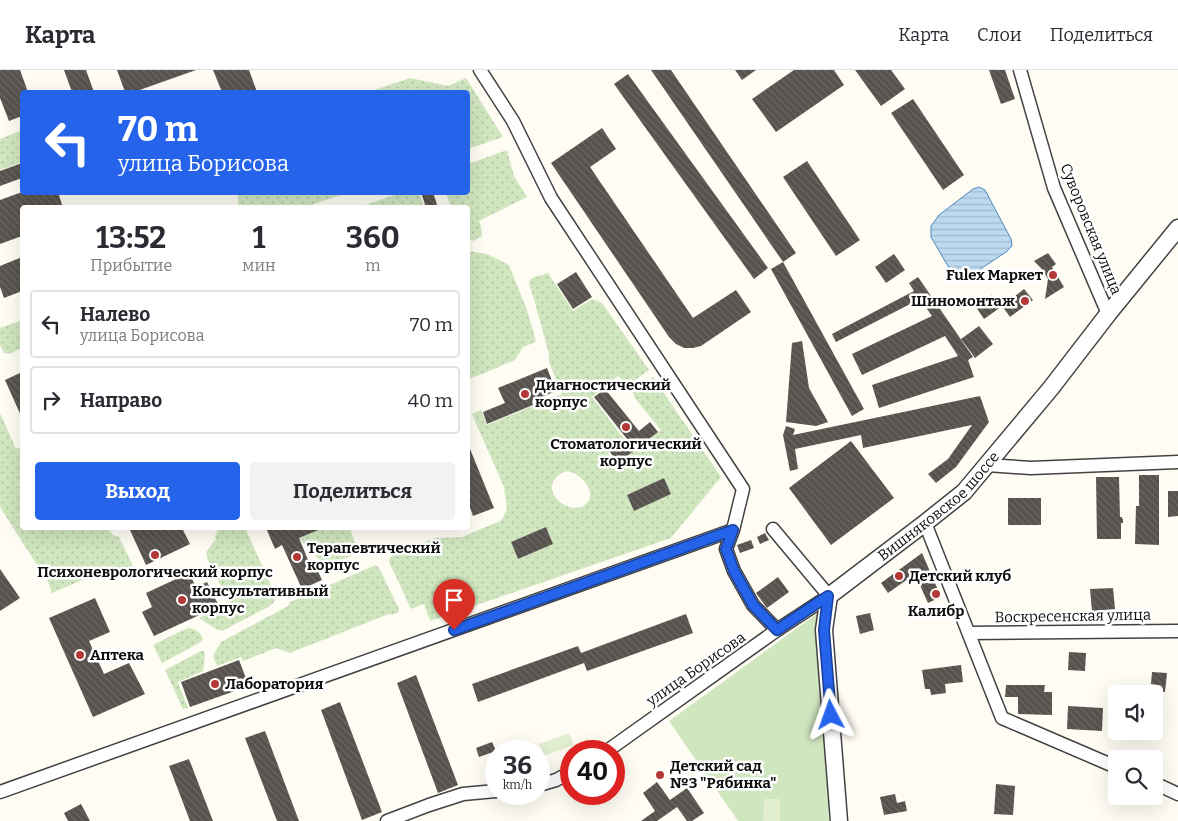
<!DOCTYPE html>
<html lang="ru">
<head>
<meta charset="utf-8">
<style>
  :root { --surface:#fff; --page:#f2f2f3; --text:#2b2b33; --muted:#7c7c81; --line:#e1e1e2; --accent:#2563eb }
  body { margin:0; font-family:Bitter,serif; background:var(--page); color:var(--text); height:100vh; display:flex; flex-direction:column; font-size:19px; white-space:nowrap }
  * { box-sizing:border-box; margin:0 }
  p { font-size:16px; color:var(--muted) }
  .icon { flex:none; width:28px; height:28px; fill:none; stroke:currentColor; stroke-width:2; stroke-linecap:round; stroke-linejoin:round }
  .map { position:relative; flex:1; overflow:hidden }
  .panel { position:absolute; left:20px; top:135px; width:450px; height:325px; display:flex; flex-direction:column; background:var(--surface); border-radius:5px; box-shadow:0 5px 20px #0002 }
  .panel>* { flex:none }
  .banner { position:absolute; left:20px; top:20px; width:450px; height:105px; border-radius:5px; box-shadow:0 5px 20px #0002; background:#2563eb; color:#fff; overflow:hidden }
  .fabs { position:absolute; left:1108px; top:615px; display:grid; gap:10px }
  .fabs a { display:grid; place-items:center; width:55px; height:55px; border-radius:5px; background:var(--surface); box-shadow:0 5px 20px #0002; font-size:25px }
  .speed { position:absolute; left:485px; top:670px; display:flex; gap:10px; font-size:25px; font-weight:700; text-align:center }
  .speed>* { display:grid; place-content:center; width:65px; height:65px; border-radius:50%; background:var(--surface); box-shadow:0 5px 20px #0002; line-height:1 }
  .speed small { font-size:12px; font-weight:400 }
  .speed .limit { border:8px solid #d22; background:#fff; color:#111 }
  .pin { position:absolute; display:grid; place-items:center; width:42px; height:42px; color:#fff; margin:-51px -21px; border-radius:50% 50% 50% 0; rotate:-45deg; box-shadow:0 0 5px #0007 }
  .pin .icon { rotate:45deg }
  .me { position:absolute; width:55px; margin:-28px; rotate:356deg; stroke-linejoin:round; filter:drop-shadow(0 0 4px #0008) }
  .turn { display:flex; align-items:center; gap:18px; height:105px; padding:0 15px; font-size:22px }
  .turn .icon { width:65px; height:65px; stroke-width:2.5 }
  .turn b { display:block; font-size:35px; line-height:42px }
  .eta { display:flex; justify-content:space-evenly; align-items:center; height:85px; text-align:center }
  .eta b { font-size:30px; font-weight:700; line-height:35px }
  .primary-button { display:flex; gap:10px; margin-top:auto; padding:10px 15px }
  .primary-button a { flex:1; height:58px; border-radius:5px; background:var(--accent); color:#fff; font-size:20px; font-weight:700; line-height:58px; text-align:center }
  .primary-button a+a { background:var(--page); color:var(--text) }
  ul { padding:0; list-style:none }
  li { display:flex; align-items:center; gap:15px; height:68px; margin:0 10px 8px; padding:0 5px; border:2px solid var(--line); border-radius:5px }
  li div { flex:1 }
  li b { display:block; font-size:19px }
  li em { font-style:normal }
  header { display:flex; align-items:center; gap:30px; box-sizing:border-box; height:70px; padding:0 25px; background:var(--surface); border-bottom:1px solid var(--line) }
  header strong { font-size:24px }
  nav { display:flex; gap:28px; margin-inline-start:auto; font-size:18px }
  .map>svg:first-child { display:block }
</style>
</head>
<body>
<header>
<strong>Карта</strong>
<nav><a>Карта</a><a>Слои</a><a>Поделиться</a></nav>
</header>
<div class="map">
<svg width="1178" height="751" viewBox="0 0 1178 751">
  <defs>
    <pattern id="grass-dots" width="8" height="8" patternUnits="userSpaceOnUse" patternTransform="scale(1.25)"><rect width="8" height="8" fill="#d0e6bf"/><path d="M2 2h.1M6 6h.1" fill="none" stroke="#b1c4a3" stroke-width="1.8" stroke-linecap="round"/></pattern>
    <pattern id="water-rules" width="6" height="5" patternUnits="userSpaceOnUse" patternTransform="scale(1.25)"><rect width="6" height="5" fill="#bcd9f0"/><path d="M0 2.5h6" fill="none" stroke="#a0b9cd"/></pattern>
    <pattern id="building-back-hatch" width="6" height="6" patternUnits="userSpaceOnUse" patternTransform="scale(1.25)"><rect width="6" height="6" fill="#57524d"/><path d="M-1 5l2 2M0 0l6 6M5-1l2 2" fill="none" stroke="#6a6662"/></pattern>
  </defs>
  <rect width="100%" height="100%" fill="#fefcf3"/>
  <!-- grass -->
  <path fill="url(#grass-dots)" fill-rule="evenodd" d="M410,8l38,8 18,-8 37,59 -35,12v-57h-100z
    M22,60v32l-22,8v-31z
    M507,80l7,26 13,21 -48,24 2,6 1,9 -9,5 -5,-2v-31l-17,-1 -5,-14 22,-1v-28z
    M238,123v-1l109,1 -42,14h-67z
    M400,123h30l-10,2 4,12 -67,1z
    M468,181l19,3 22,11 18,45 9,31 -3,2 -10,4 -8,13 -33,14 -14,5z
    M548,203l25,38 19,-12 10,4 47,67 -18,13c-7,2 -8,-3 -13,-7l-26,21 33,43 -17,13 8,11 45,-34 -26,-32 -2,-5 3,-4 17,-12 68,100 -50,61 -241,83 -6,-17 -13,5 -22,-47 1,-5 44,-19 28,-1 38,-16 3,-3 4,-10 -3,-21 -32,-73 9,-4 6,15 75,-31 -13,-32v-8l-15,-55 -5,-15v-3l3,-3zM566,401c3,1 6,1 8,2 10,5 23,21 12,31 -16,15 -55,-18 -20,-33zM664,408l7,16 -37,16 -7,-15zM546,457l7,17 -35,15 -7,-17z
    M22,250v28l-13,6 -5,-1 -4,-8v-17z
    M0,343l16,36 6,-2v81h85l6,7 6,2 16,33 -18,8 -16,-6 -49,21 -4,-11 -48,-75z
    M219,458h26l30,66v7l-5,5 -48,25 -6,-2 -17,-11 27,-13 1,-6 -19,-39 -2,-8 10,-13 -1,-3z
    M323,458h27l8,25 -27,11 -4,1 -4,-2 -24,-25z
    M376,495l3,3 20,41 -1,4 -12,2 -96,38 -14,-5 -33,13 -2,-4 -24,9 -4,-10 8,-14 67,-36 2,-4z
    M189,558c8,2 11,4 14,11l-2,3 -39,21 -9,-18 28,-14z
    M201,581h3l1,4 -2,16 -25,11 10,26 -5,1 -18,-39z"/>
  <!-- park -->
  <path fill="#d0e6bf" d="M818,543l11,208h-91l-69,-100z"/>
  <!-- pitch -->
  <path fill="#e1eed0" d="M569,663l5,12 -30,11 -5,-12z
    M764,729h16v22h-17z"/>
  <!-- water -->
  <path fill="url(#water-rules)" stroke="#4b87c0" d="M979,117l6,3 26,49 1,7 -6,6 -39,26 -9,1 -6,-6 -21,-36v-11l8,-11 34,-26z"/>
  <!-- building -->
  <path fill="url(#building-back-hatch)" d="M0,0h20l8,22h-6v24l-13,5 -9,-23z
    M64,0h22l8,22h-22z
    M117,0h79l-62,22h-9z
    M213,0h36l8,22h-35z
    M651,0h20l125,183 -13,9z
    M735,0h21l-14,10z
    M794,0h40l10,15 -68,47 -24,-33z
    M855,0h36l14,19 -24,17z
    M989,0h16l10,29 -14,5z
    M628,4l140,194 -14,11 -140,-195z
    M913,29l51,76 -21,15 -52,-77z
    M602,58l14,21 -26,18 103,151 43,-28 15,22 -50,34 -8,2h-9l-8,-4 -7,-7 -118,-174z
    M807,91l53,79 -24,16 -53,-79z
    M22,93v15l-22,8v-15z
    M22,122h36l5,16h-41v28l-22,8v-44z
    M430,122h3l5,16h-12l-4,-13z
    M1048,183l8,11 -4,3 12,20 -19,12 3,-20 -7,-11 -7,-7z
    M894,184l11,16 -19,13 -11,-16z
    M22,187v34l-18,7 -4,-11v-21z
    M783,192l81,147 -12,7 -81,-147z
    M576,202l16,25 -19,12 -16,-25z
    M918,207l55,80 -5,3 6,17 -95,31 -7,-23 86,-29 -13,-20 -83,39 -10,-21 80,-38 -12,-17 -84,43 -4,-8 82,-43 -5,-8z
    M1024,219l9,11 -23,17 -8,-11z
    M992,225l9,12 -17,12 -8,-12z
    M979,256l14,18 -18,14 -14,-19z
    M802,271l7,47 19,34 -12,4 -30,-4 6,-79z
    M547,298l9,23 -24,10 1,4 -46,19 -4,-12 22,-9 -7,-15z
    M22,302v46l-17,-38z
    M605,319l34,42 11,-9 8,10 -40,31 -8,-11 17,-13 -33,-42z
    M980,326l9,26 -33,45 -20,16 -8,-9 20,-15 24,-34 -109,23 -2,-13 -66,14 3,20 -8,2 -7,-36 3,-9 9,3 -2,6z
    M851,371l43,57 -63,47 -42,-57z
    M468,374l26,64 -21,8 -5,-14z
    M1139,405h20v70l-24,-1 1,-38h3z
    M1096,407h23l1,40h2v2h1v4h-2v16h-24z
    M664,408l7,16 -37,17 -7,-16z
    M1168,421h10v25l-10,1z
    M1008,428h33v27h-33z
    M546,457l7,17 -35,15 -7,-17z
    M129,458h53l8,16 -44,21z
    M266,458h57l-24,10 12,29 4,-2 7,15 -20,9 -20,-44 -7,4z
    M765,463l4,7 -9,4 -3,-7z
    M751,470l3,8 -14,5 -3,-8z
    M922,483l19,44 -13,6 -13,-29 -27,19 -7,-10z
    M0,499l20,29 -20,13z
    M189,503l7,14 11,-5 12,24 -65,30 -12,-24 10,-5 -6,-14z
    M778,507l11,15 -22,16 -11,-15z
    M1113,518l2,21 -23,2 -2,-22z
    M95,528l15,34 -21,9 15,33 25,-11 16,31 -52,23 -44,-99z
    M870,543l4,17 -14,4 -4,-18z
    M686,544l7,19 -106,38 -3,-8 -106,39 -6,-18 106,-38 3,7z
    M1069,582l17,1 -1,18 -17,-1z
    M239,590l10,26 -59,21 -9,-25z
    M961,595l2,17 -18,2 1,9 -15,2 -1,-6h-5l-3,-19z
    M1152,602l15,1 -2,19 -7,-1v-6l-7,-1z
    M416,605l42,110 -20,8 -41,-110z
    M1006,615h39l-1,7h8v23l-34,-1v-17h-13z
    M340,632l42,110 -20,8 -41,-110z
    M1068,636l35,2 -1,23 -35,-2z
    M265,661l34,90h-22l-32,-83z
    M492,672l4,9 -17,6 -3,-9z
    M189,689l24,62h-23l-21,-55z
    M657,712l13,18 17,-12 17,25 -12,8h-5l-10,-14 -20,14h-16l14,-10 -12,-18z
    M996,714l19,2 -2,29 -19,-1z
    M895,724l2,9 8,-2 2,10 -23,4 -4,-18z
    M81,734l9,17h-22l-4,-8z"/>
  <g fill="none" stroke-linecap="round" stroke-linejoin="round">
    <!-- minor casing -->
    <g stroke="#424242" stroke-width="15">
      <path id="minor" d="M480,0l33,51 38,77 192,291 -10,41 -7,19 8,22 19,34 24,25
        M1020,0l34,118 54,126
        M987,395l44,3 147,-6
        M925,453l77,195 114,49
        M969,563l209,-2
        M607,681l170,-121 52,-34 -56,-67
        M1154,713l24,11
        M539,715l17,-5 15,-8
        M0,722l733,-262
        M387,751l42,-16 34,-11 33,-3"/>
    </g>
    <!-- tertiary casing -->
    <g stroke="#424242" stroke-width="19">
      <g id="tertiary">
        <path id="s1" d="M839,751l-15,-191 5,-34 96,-73 39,-31 87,-104 57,-74 70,-86"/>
      </g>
    </g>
    <!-- minor -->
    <use href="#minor" stroke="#fff" stroke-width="12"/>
    <!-- tertiary -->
    <use href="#tertiary" stroke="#fff" stroke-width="16"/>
  </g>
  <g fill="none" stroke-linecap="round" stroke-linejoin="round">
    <!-- route casing -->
    <g stroke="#184099" stroke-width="12">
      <path id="route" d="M454,560l279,-100 -7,19 8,22 19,34 24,25 51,-34 -4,34 7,85"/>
    </g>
    <!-- route -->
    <use href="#route" stroke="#2563eb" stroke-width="9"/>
  </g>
  <!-- markers -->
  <g fill="#b23935" stroke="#fff" stroke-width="2">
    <circle cx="1053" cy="205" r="5"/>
    <circle cx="1025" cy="231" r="5"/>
    <circle cx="525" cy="324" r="5"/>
    <circle cx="626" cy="357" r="5"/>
    <circle cx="155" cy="485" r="5"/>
    <circle cx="297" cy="487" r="5"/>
    <circle cx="899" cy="506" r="5"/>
    <circle cx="936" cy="524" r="5"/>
    <circle cx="182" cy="530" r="5"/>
    <circle cx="80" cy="585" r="5"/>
    <circle cx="215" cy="614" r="5"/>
    <circle cx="660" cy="705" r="5"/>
  </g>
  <g text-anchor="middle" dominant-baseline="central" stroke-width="5" stroke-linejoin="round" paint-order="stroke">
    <!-- street labels -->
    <g font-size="15" fill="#0f0f0f" stroke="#fff">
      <text transform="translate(1091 159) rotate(68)">Суворовская улица</text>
      <text stroke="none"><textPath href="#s1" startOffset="368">Вишняковское шоссе</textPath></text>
      <text transform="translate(1073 546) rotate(-1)">Воскресенская улица</text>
      <text transform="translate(696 599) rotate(-35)">улица Борисова</text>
    </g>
    <!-- poi labels -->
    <g font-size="15" font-weight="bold" fill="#0f0f0f" stroke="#fff" text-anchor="start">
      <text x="1043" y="205" text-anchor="end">Fulex Маркет</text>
      <text x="1015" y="231" text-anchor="end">Шиномонтаж</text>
      <text x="535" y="315">Диагностический<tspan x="535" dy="17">корпус</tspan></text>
      <text x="626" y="374" text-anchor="middle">Стоматологический<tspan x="626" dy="17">корпус</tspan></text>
      <text x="307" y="478">Терапевтический<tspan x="307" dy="17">корпус</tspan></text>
      <text x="155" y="502" text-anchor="middle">Психоневрологический корпус</text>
      <text x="909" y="506">Детский клуб</text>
      <text x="192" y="521">Консультативный<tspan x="192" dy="17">корпус</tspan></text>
      <text x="936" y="541" text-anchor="middle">Калибр</text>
      <text x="90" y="585">Аптека</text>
      <text x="225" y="614">Лаборатория</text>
      <text x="670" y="696">Детский сад<tspan x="670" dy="17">№3 "Рябинка"</tspan></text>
    </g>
  </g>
</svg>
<div class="fabs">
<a><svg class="icon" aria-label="sound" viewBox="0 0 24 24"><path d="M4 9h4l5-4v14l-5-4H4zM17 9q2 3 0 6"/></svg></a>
<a><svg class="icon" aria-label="search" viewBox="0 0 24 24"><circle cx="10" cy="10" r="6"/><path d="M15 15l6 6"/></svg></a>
</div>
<div class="speed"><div>36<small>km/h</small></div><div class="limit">40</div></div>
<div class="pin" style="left:454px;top:560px;background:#d93025"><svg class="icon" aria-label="arrive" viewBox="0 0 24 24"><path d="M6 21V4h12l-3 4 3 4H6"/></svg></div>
<svg class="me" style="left:831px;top:645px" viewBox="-20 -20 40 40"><path d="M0-17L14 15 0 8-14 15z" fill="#2563eb" stroke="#fff" stroke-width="4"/></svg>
<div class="banner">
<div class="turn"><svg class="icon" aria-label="left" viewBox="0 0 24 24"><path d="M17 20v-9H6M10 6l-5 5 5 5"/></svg><div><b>70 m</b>улица Борисова</div></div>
</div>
<section class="panel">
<div class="eta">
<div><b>13:52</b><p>Прибытие</p></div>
<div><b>1</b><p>мин</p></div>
<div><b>360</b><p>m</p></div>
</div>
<ul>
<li><svg class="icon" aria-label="left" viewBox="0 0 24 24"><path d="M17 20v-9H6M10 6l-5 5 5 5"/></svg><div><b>Налево</b><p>улица Борисова</p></div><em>70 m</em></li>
<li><svg class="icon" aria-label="right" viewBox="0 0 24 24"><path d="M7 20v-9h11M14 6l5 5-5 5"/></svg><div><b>Направо</b></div><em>40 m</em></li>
</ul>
<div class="primary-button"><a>Выход</a><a>Поделиться</a></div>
</section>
</div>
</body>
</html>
